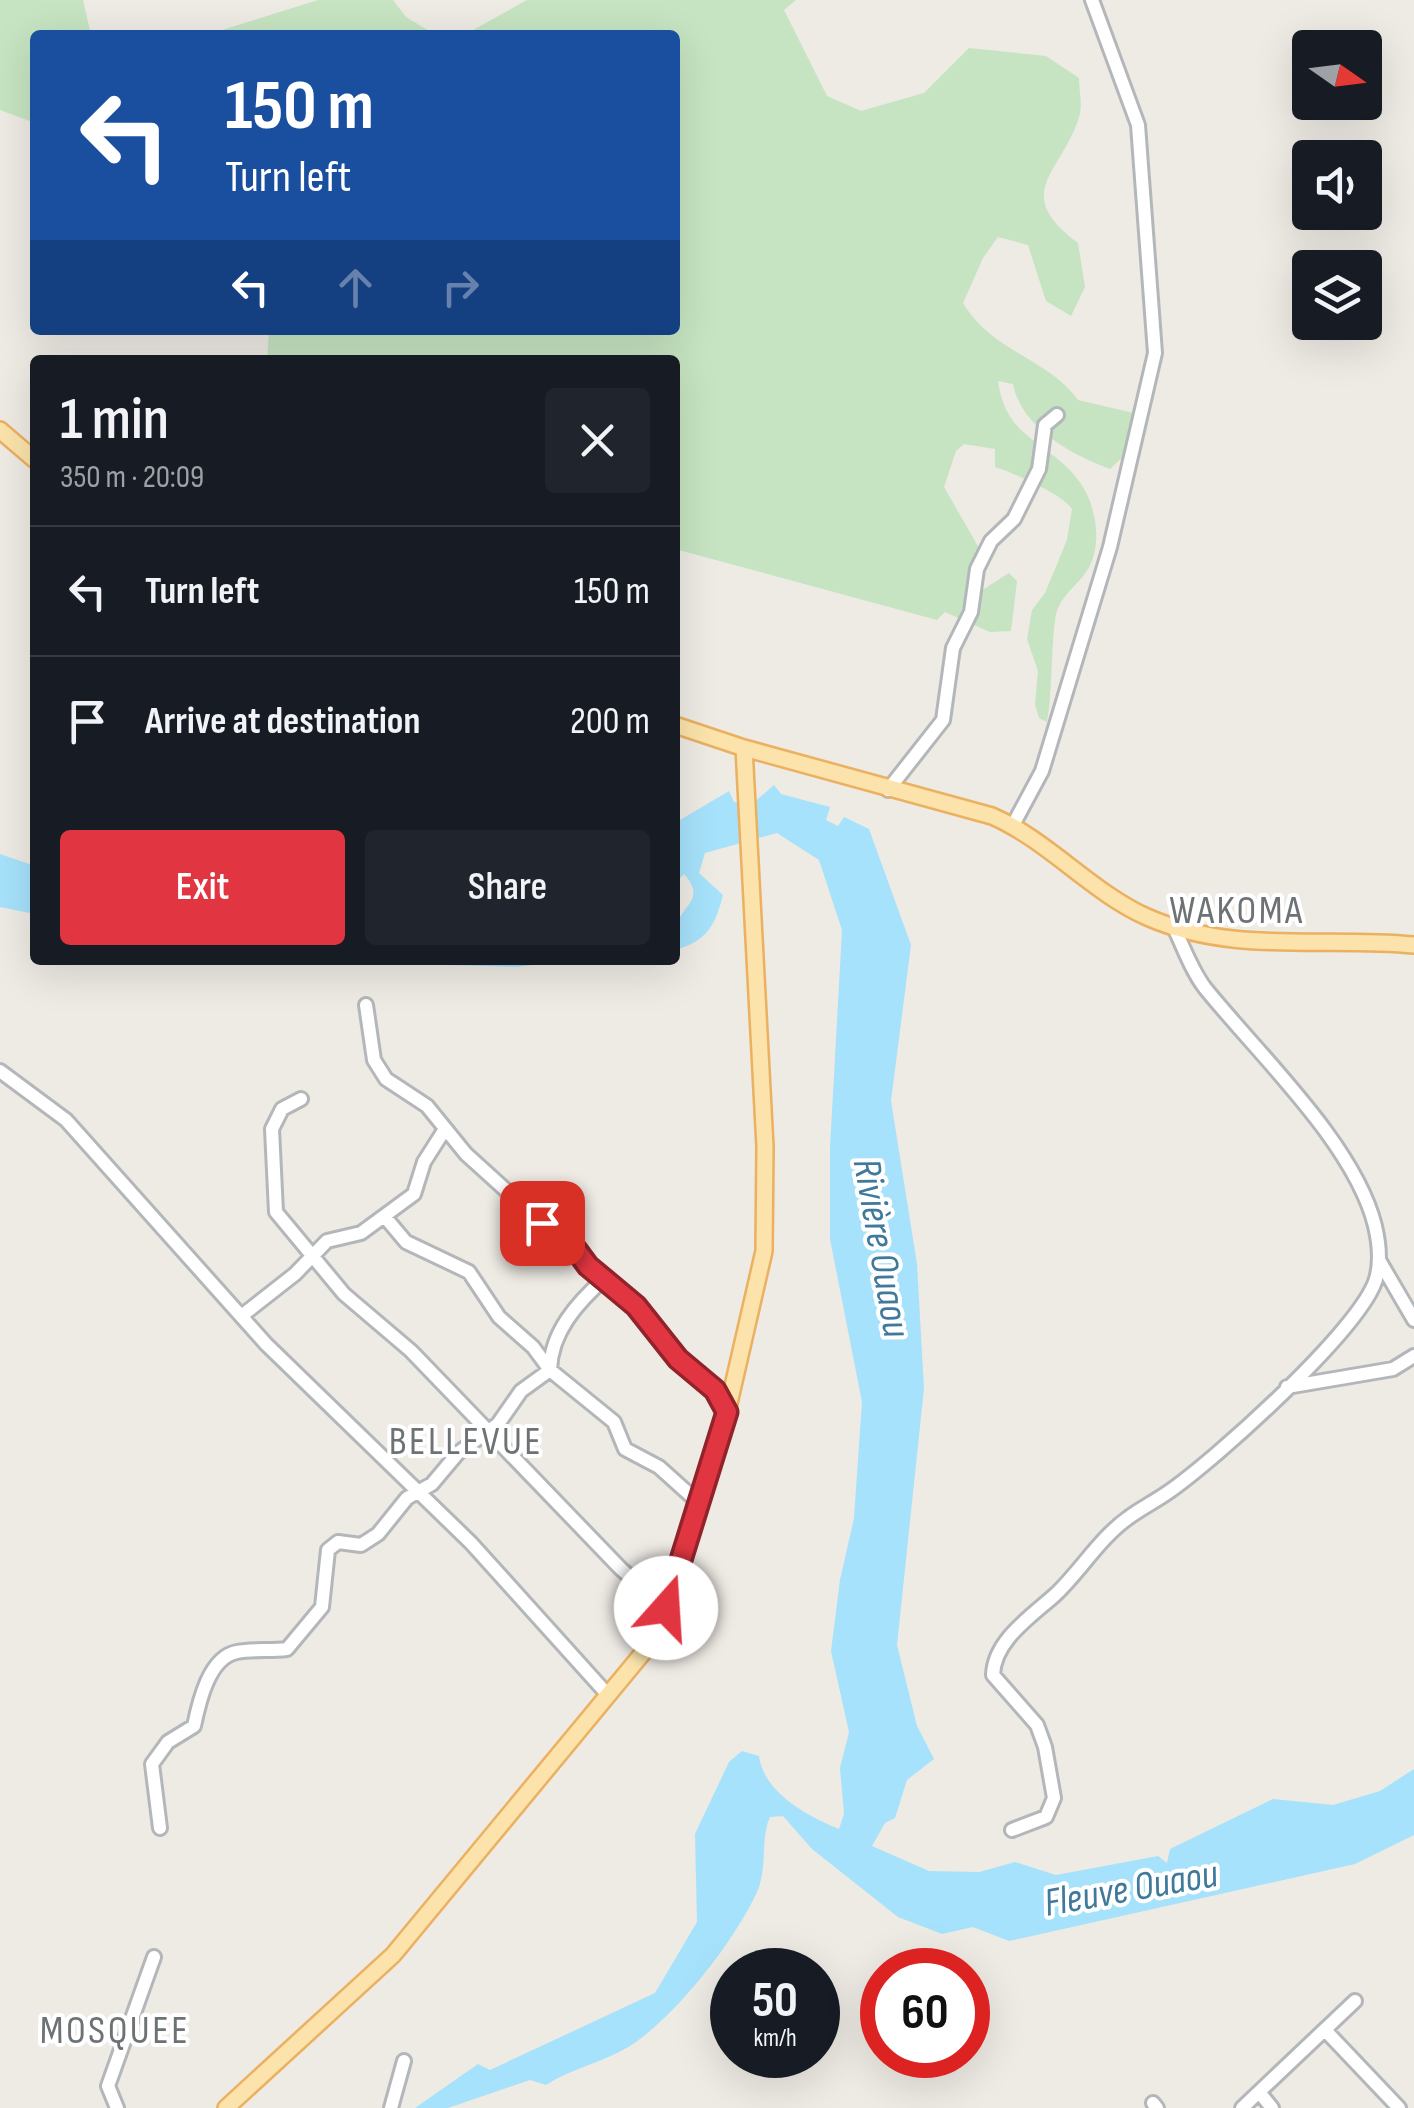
<!DOCTYPE html>
<html lang="en">
<head>
<meta charset="utf-8">
<style>
  :root { --surface:#171b24; --page:#20242c; --text:#f1f3f6; --muted:#9ea1a6; --line:#363941; --accent:#e13641 }
  body { margin:0; font-family:"Sofia Sans Condensed",sans-serif; background:var(--page); color:var(--text); height:100vh; display:flex; flex-direction:column; font-size:38px; white-space:nowrap }
  * { box-sizing:border-box; margin:0 }
  p { font-size:32px; color:var(--muted) }
  .icon { flex:none; width:55px; height:55px; fill:none; stroke:currentColor; stroke-width:2; stroke-linecap:round; stroke-linejoin:round }
  .map { position:relative; flex:1; overflow:hidden }
  .drawer { position:absolute; left:30px; top:355px; width:650px; height:610px; display:flex; flex-direction:column; background:var(--surface); border-radius:10px; box-shadow:0 10px 40px #0002 }
  .drawer>* { flex:none }
  .banner { position:absolute; left:30px; top:30px; width:650px; height:305px; border-radius:10px; box-shadow:0 10px 40px #0002; background:#1a4fa0; color:#fff; overflow:hidden }
  .needle { width:65px; rotate:104deg }
  .tools { position:absolute; left:1292px; top:30px; display:grid; gap:20px }
  .tools a { display:grid; place-items:center; width:90px; height:90px; border-radius:10px; background:var(--surface); box-shadow:0 10px 40px #0002; font-size:50px }
  .speed { position:absolute; left:710px; top:1948px; display:flex; gap:20px; font-size:50px; font-weight:700; text-align:center }
  .speed>* { display:grid; place-content:center; width:130px; height:130px; border-radius:50%; background:var(--surface); box-shadow:0 10px 40px #0002; line-height:1 }
  .speed small { font-size:25px; font-weight:400 }
  .speed .limit { border:15px solid #d22; background:#fff; color:#111 }
  .pin { position:absolute; display:grid; place-items:center; width:85px; height:85px; color:#fff; margin:-42px; border-radius:20px; box-shadow:0 5px 15px #0006 }
  .me { position:absolute; width:110px; margin:-55px; rotate:19deg; stroke-linejoin:round; filter:drop-shadow(0 0 8px #0008) }
  .turn { display:flex; align-items:center; gap:35px; height:210px; padding:0 30px; font-size:45px }
  .turn .icon { width:130px; height:130px; stroke-width:2.5 }
  .turn b { display:block; font-size:70px; line-height:85px }
  .lanes { display:flex; align-items:center; height:95px; padding:0 30px; background:#0003; justify-content:center; gap:50px; direction:ltr }
  .lanes .off { opacity:.35 }
  .round { display:grid; place-items:center; flex:none; width:105px; height:105px; border-radius:10px; background:var(--page) }
  .headline { display:flex; align-items:center; justify-content:space-between; height:170px; padding:0 30px }
  h1 { font-size:60px; font-weight:600; line-height:75px }
  .action { display:flex; gap:20px; margin-top:auto; padding:20px 30px }
  .action a { flex:1; height:115px; border-radius:10px; background:var(--accent); color:#fff; font-size:40px; font-weight:600; line-height:115px; text-align:center }
  .action a+a { background:var(--page); color:var(--text) }
  ul { padding:0; list-style:none }
  li { display:flex; align-items:center; gap:30px; height:130px; padding:0 30px; border-top:2px solid var(--line) }
  li div { flex:1 }
  li b { display:block; font-size:38px }
  li em { font-style:normal }
  .map>svg:first-child { display:block }
</style>
</head>
<body>
<div class="map">
<svg width="1414" height="2108" viewBox="0 0 1414 2108">
  <rect width="100%" height="100%" fill="#eeeae4"/>
  <!-- green -->
  <path fill="#c6e4c1" d="M0,0h83l8,35h-56v88l-35,-13z
    M318,0h75l13,17 30,18h-230z
    M527,0h269l-12,10 43,86 34,15 63,-18 45,-45 77,8 33,22c0,11 4,28 0,39 -17,56 -69,75 -1,126l7,44 -14,29 -25,-15 -18,-56 -30,-8 -15,21 -20,45c30,50 84,54 115,97l64,15 -18,41 -14,13c-39,-14 -89,-42 -97,-85l-15,-3c8,61 54,60 83,103 16,23 22,64 5,88 -8,12 -22,22 -28,36 -7,14 -5,88 -11,114l-8,-4 -4,-13 3,-34 -11,-32 5,-29 13,-17 22,-53 5,-31c-8,-14 -60,-37 -77,-42v-18l-31,-5 -8,7 -12,36 35,61 -3,41h8l25,-16 8,8 -6,50 -21,1 -45,-20 -8,8 -262,-71v-189h-408l2,-30h406v-295h-211z"/>
  <!-- water -->
  <path fill="#a6e2fb" d="M774,785l7,9 49,13 -4,13 12,6 6,-9 25,12 42,116 -20,156 26,163 7,124 -27,257 20,81 17,33 -27,21 -12,38 -10,5 -13,23 57,25 50,1 36,-10 41,13 102,-19 9,7 3,-14 103,-50 60,6 47,-14 34,-22v66l-59,29 -346,77 -36,-14 -31,7 -44,-17 -86,-68 -29,-33 -13,1c-10,21 -2,51 -13,75 -23,50 -81,124 -127,154 -26,16 -58,22 -84,39l-16,-5 -82,28h-33l63,-44 12,6 165,-77 42,-71 -2,-88 34,-72 13,-11 17,5c5,37 48,60 80,73l5,-15 -4,-46 9,-36 -18,-81 9,-71 14,-62 8,-116 -32,-163v-91l12,-218 -23,-70 -42,-27 -72,20 -6,20 24,22c-8,31 -16,46 -48,55 0,-7 -2,-19 1,-25 10,-23 29,-27 8,-51l-9,9v-60l54,-32 5,11 17,3z
    M0,854l35,12v48l-35,-7z
    M273,960h301l-58,7z"/>
  <g fill="none" stroke-linecap="round" stroke-linejoin="round">
    <!-- minor casing -->
    <g stroke="#b4b7ba" stroke-width="18">
      <path id="minor" d="M888,790l55,-70 10,-72 18,-36 6,-43 14,-28 23,-22 25,-50 6,-44 12,-10
        M1013,825l29,-54 68,-224 45,-194 -17,-228 -46,-125
        M366,1005l8,55 12,19 41,27 39,48 76,69 26,16 20,27 48,40 42,53 37,30 12,23
        M0,1071l66,49 200,224 205,199 137,152
        M301,1099l-19,10 -10,20 4,83 68,82 67,57 210,218 45,39
        M385,1217l21,25 63,30 30,45 34,30 17,23 64,52 11,27 34,18 40,36
        M1379,1260l35,60
        M244,1314l51,-40 32,-33 34,-8 53,-39 10,-32 21,-33
        M1287,1387l106,-18 21,-13
        M160,1828l-8,-64 16,-22 26,-16c5,-24 15,-69 43,-74 16,-3 33,-1 50,-3l35,-42 6,-57 10,-8 23,3 17,-11 29,-36 25,-14 26,-31 40,-29 23,-33 29,-21c1,-38 27,-67 55,-92
        M1012,1830l34,-13 8,-19 -9,-51 -8,-22 -44,-50c1,-35 39,-59 63,-81 25,-24 44,-56 72,-76 12,-9 26,-16 39,-25 47,-32 194,-164 209,-214 5,-17 3,-36 -1,-53 -20,-82 -117,-172 -170,-238 -13,-17 -22,-41 -31,-61
        M1325,2030l74,78
        M1259,2092l13,16
        M1153,2103l4,5
        M117,2108l-9,-22 46,-129
        M391,2108l13,-47
        M1242,2108l113,-107"/>
    </g>
    <!-- major casing -->
    <g stroke="#ebb060" stroke-width="20">
      <path id="major" d="M0,430l35,30
        M744,748l248,68c57,25 99,76 155,101 86,38 177,19 267,28
        M226,2108l167,-153 249,-301 24,-46 61,-196 37,-161 1,-104 -21,-399 -69,-23"/>
    </g>
    <!-- minor -->
    <use href="#minor" stroke="#fff" stroke-width="12"/>
    <!-- major -->
    <use href="#major" stroke="#fbe3ab" stroke-width="15"/>
  </g>
  <g fill="none" stroke-linecap="round" stroke-linejoin="round">
    <!-- route casing -->
    <g stroke="#92232a" stroke-width="25">
      <path id="route" d="M542,1223l26,16 20,27 48,40 42,53 37,31 12,22 -61,196"/>
    </g>
    <!-- route -->
    <use href="#route" stroke="#e13641" stroke-width="18"/>
  </g>
  <g text-anchor="middle" dominant-baseline="central" stroke-width="8" stroke-linejoin="round" paint-order="stroke">
    <!-- neighbourhood labels -->
    <g font-size="40" letter-spacing="2.5" fill="#6d7275" stroke="#fff">
      <text x="1237" y="911">WAKOMA</text>
      <text x="466" y="1442">BELLEVUE</text>
      <text x="115" y="2031">MOSQUEE</text>
    </g>
    <!-- water labels -->
    <g font-size="40" font-style="italic" fill="#3f799b" stroke="#fff">
      <text transform="translate(881 1248) rotate(80)">Rivière Ouaou</text>
      <text transform="translate(1131 1889) rotate(-10)">Fleuve Ouaou</text>
    </g>
  </g>
</svg>
<div class="tools">
<a><svg class="needle" viewBox="-14 -14 28 28"><path d="M0-13l5 13h-10z" fill="#e53935"/><path d="M0 13l5-13h-10z" fill="#9ea1a6"/></svg></a>
<a><svg class="icon" aria-label="sound" viewBox="0 0 24 24"><path d="M4 9h4l5-4v14l-5-4H4zM17 9q2 3 0 6"/></svg></a>
<a><svg class="icon" aria-label="layers" viewBox="0 0 24 24"><path d="M12 4l9 5-9 5-9-5zM3 14l9 5 9-5"/></svg></a>
</div>
<div class="speed"><div>50<small>km/h</small></div><div class="limit">60</div></div>
<div class="pin" style="left:542px;top:1223px;background:#d93025"><svg class="icon" aria-label="arrive" viewBox="0 0 24 24"><path d="M6 21V4h12l-3 4 3 4H6"/></svg></div>
<svg class="me" style="left:666px;top:1608px" viewBox="-20 -20 40 40"><circle r="19" fill="#fff"/><path d="M0-13L10 11 0 6-10 11z" fill="#e13641"/></svg>
<div class="banner">
<div class="turn"><svg class="icon" aria-label="left" viewBox="0 0 24 24"><path d="M17 20v-9H6M10 6l-5 5 5 5"/></svg><div><b>150 m</b>Turn left</div></div>
<div class="lanes"><svg class="icon" aria-label="left" viewBox="0 0 24 24"><path d="M17 20v-9H6M10 6l-5 5 5 5"/></svg><svg class="icon off" aria-label="ahead" viewBox="0 0 24 24"><path d="M12 20V5M6 11l6-6 6 6"/></svg><svg class="icon off" aria-label="right" viewBox="0 0 24 24"><path d="M7 20v-9h11M14 6l5 5-5 5"/></svg></div>
</div>
<section class="drawer">
<div class="headline"><div><h1>1 min</h1><p>350 m · 20:09</p></div><a class="round"><svg class="icon" aria-label="close" viewBox="0 0 24 24"><path d="M6 6l12 12M18 6L6 18"/></svg></a></div>
<ul>
<li><svg class="icon" aria-label="left" viewBox="0 0 24 24"><path d="M17 20v-9H6M10 6l-5 5 5 5"/></svg><div><b>Turn left</b></div><em>150 m</em></li>
<li><svg class="icon" aria-label="arrive" viewBox="0 0 24 24"><path d="M6 21V4h12l-3 4 3 4H6"/></svg><div><b>Arrive at destination</b></div><em>200 m</em></li>
</ul>
<div class="action"><a>Exit</a><a>Share</a></div>
</section>
</div>
</body>
</html>
